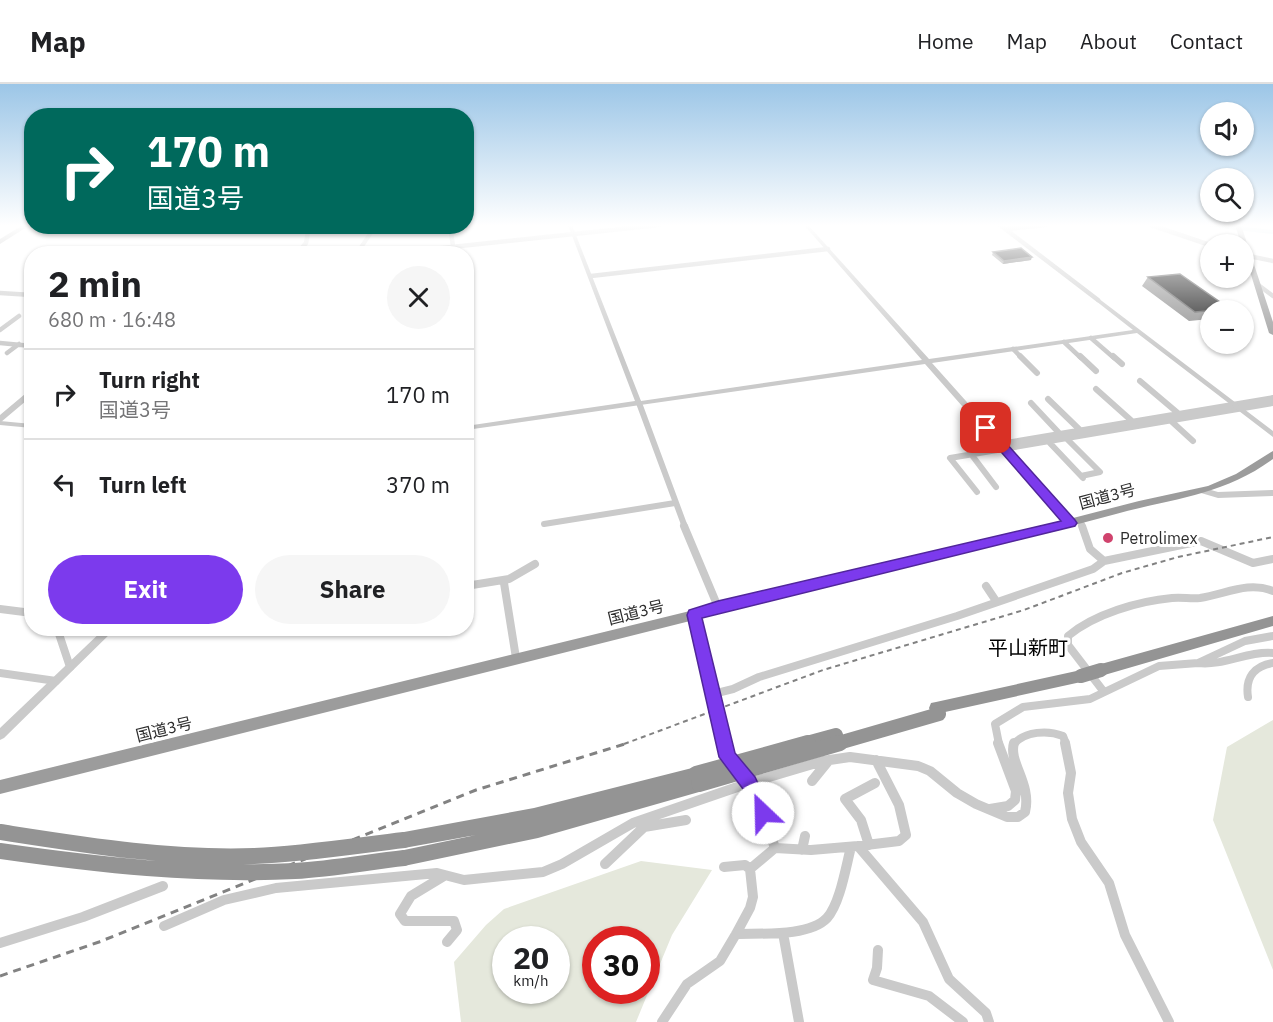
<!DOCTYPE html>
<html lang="en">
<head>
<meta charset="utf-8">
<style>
  :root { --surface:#fff; --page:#f6f6f6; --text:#202124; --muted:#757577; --line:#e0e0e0; --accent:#7c3aed }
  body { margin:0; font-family:"IBM Plex Sans","Noto Sans JP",sans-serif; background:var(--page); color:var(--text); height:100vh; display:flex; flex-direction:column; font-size:22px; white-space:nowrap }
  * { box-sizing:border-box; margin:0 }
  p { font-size:20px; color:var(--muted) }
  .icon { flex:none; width:33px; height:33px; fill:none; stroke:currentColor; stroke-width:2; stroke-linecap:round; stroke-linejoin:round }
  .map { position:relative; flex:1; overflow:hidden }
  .panel { position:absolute; left:24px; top:162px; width:450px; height:390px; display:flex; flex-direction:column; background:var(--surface); border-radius:24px; box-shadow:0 2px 4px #0004 }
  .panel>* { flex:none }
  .banner { position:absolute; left:24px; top:24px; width:450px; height:126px; border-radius:24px; box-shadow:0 2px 4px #0004; background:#00695c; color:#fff; overflow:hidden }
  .tools { position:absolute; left:1200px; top:18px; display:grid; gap:12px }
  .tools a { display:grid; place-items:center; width:54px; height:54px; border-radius:50%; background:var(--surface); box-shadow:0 2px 4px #0004; font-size:30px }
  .speed { position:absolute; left:492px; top:842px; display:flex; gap:12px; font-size:30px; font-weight:700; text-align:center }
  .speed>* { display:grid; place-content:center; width:78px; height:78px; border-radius:50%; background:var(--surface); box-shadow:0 2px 4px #0004; line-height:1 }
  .speed small { font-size:15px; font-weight:400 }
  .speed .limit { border:9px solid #d22; background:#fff; color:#111 }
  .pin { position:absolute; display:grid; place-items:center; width:51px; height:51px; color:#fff; margin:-26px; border-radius:12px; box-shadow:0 3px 9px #0006 }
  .me { position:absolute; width:66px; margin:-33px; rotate:336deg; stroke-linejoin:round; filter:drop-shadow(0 0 4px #0008) }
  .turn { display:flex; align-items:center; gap:21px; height:126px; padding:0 24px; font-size:27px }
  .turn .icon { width:78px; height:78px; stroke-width:2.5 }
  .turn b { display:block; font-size:42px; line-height:51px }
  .round { display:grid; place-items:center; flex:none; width:63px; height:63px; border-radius:32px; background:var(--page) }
  .overview { display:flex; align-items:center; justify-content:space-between; height:102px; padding:0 24px }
  h1 { font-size:36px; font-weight:700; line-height:45px }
  .cta { display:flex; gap:12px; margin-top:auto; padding:12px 24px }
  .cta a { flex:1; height:69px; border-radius:36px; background:var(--accent); color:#fff; font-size:24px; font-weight:700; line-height:69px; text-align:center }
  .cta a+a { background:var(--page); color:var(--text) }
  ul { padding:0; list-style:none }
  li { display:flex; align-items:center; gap:18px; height:90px; padding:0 24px; border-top:2px solid var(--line) }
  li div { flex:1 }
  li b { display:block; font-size:22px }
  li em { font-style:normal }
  header { display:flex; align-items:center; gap:36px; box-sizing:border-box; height:84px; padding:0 30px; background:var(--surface); border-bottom:2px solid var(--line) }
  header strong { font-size:28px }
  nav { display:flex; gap:33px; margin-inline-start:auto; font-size:21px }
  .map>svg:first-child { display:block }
</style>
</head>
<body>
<header>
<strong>Map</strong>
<nav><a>Home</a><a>Map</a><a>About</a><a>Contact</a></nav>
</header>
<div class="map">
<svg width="1273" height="938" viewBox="0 0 1273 938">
  <rect width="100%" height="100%" fill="#fff"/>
  <!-- green -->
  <path fill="#e5e8dc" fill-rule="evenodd" d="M1273,636v250l-60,-150 14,-73z
    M641,777l71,9 -40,65 -36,87h-175l-7,-60 32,-37 18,-16zM506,855h50v51h-50zM596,855h50v51h-50z"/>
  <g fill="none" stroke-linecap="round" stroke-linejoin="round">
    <!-- river -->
    <path fill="#cae2e6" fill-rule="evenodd" d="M1207,141h23l43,5v4l-62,-7z"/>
    <!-- minor-far3 -->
    <path stroke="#cacaca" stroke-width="4.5" d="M1000,141l98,75
      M1151,141l59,20
      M450,142l3,20
      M1006,145l39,-4
      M297,170l9,-11 2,-11 5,-6
      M386,170l273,-29
      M1244,171l29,6
      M591,192l237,-27
      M1257,200l16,12
      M0,209l32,2
      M0,246l19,-14
      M1091,254l23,20
      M1064,258l17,16
      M0,259l32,3
      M1013,265l9,9
      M7,269l12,-9"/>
    <!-- minor-far2 -->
    <path stroke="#cacaca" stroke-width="6" d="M1020,272l17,17
      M1080,272l16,15
      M1113,272l9,8
      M1140,297l39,33
      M1096,305l37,33
      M1048,315l32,31
      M639,319l46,124
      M1031,319l29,31
      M0,335l32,-27
      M1170,336l23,21
      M1064,352l36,36 -19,4
      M1047,356l36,38
      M1000,360l273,-46
      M971,370l25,33
      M977,408l-27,-34 323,-55
      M1081,437l1,6
      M544,440l131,-21"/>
    <!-- minor-far1 -->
    <path stroke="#cacaca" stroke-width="8" d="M684,442l34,81
      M1082,442l8,23 14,12 97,-20 52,22 20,-4
      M504,499l12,75
      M466,502l43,-7 26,-15
      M986,502l10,15
      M0,525l32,4
      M694,531l30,129
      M57,544l13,39
      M1198,579c26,3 49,-12 75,-10
      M0,589l56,8
      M1104,608l-36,-47v-9c26,-22 71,-35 104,-38 10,-1 19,1 28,0 26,-4 48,-17 73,-7
      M713,610l20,-5 26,-12 198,-61 136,-47 11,-8
      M1248,613c-3,-19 6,-31 25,-34
      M999,660l-4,-20 28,-17 67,-8 69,-33 39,-3 47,-22 28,-5
      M1014,660c11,-13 34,-14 49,-8l3,8"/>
    <!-- minor -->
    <path stroke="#cacaca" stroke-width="10" d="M724,659l3,14 6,6
      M1065,659l6,30 -3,20 4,26 9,23 28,41 16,52 44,87
      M747,697l10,15 18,52
      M812,697l17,-21
      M990,725l18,-3 7,-6 1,-9 -18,-48
      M645,740l-1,3 42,-7
      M869,761l-8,-25 -16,-21 30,-16
      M858,762l41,-5 7,-6 -7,-30 -23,-45
      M775,764l36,2 47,-4 65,76 26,57 37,34 3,9
      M802,766l3,-14
      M605,780l39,-37
      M724,783l21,-2 5,4
      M444,792l-33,20 -11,18 5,7h49l3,9 -10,12
      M164,842l60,-26 52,-12 161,-15 27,7 79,-8 19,-8 71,-41 116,-40 74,-22 27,-4 68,9 12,5 27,22 19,11 31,13h11l7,-5c7,-28 -17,-50 -11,-69
      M783,849l16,89
      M736,850c24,-1 73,3 91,-16 13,-14 19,-52 24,-71
      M0,859l83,-26 80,-31
      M878,866l-1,18 -4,12 56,16 34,26
      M662,938l25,-38 33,-23 16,-27 14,-26 3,-11 -3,-28 25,-21"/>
    <!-- tertiary -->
    <path fill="#cacaca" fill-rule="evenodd" d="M568,141h4l69,176 281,-41 -118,-135h4l121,134 204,-29 -37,-29v-2l2,-1 175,133v6l-136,-104 -205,30 141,158 1,2 -1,2h-6l-142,-161 -459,66v-4l169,-25z
      M373,142h5l-19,28h-5z
      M0,337l32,3v4l-32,-3z
      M1204,404l14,4 55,-2v6l-55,2 -17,-5 -1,-2z
      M105,544h11l-112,110 -4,2v-12z"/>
    <!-- primary -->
    <path fill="#a5a5a5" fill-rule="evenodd" d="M23,141h7l-30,19v-5z"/>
    <!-- trunk -->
    <path fill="#9c9c9c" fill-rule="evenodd" d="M1235,141h6l32,97v13l-4,-2 -25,-81v-8h-3z
      M1273,367v8c-51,37 -99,39 -157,55 -132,36 -265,66 -398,97l-24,9 -694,174v-14l694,-170 24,-8 258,-59 163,-42 69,-15 28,-12z"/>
    <!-- motorway -->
    <path fill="#949494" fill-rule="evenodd" d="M1273,532v10l-172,50 -5,-2 -2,-4 2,-4 5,-2z
      M1081,586l5,2 2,4 -2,4 -5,2 -145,32 -5,-1 -2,-5 2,-5 5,-1z
      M696,683l5,2 3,5 -2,4 5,6 -3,5 -5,3 -161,46 -134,28 -6,-2 -2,-6 2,-6 6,-2 72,-15 -72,13 -6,-2 -2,-6 2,-6 6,-2 130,-24z"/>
    <!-- rail-far1 -->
    <path stroke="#828282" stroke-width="2" stroke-dasharray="5 4" stroke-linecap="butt" d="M624,660l199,-74 201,-60 98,-37 56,-16 95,-20"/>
    <!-- rail -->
    <path stroke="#828282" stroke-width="3" stroke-dasharray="8 6" stroke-linecap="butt" d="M0,892l99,-34 377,-152 152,-47"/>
    <!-- motorway-bridge-far1 -->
    <path stroke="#949494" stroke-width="14" d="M1081,592l20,-6
      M803,660l33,-9
      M835,660l104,-30"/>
    <!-- motorway-bridge -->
    <path stroke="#949494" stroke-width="16" d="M696,690l112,-31
      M699,700l141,-41
      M0,748c84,13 169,27 254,24 50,-2 100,-10 150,-16
      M0,767c98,14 196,25 295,20 37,-2 73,-9 109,-13"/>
  </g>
  <!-- wall -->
  <path fill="#8a8a8a" d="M993,168l38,8 -28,4 -11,-9z
    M1148,193l82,32 -2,1h-18v9l-21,2 -47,-35z"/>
  <!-- shaded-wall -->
  <path fill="#5a5a5a" d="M1032,173l-1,3 -28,4 1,-3z"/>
  <!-- building -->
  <path fill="#141414" stroke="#5a5a5a" stroke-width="1.5" d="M1021,164l11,9 -28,4 -11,-9z
    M1180,190l50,35 -35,3 -47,-35z"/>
  <!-- sky -->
  <linearGradient id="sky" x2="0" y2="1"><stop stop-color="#9cc6e7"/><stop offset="0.52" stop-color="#fff"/><stop offset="1" stop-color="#fff" stop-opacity="0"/></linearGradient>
  <rect width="1273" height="272" fill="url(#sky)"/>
  <!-- route -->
  <path fill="#7c3aed" stroke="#51269a" stroke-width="1.5" d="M986,340l4,1 85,95 2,3 -2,3 -373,92 33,135 20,24 17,36 -3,7 -6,2 -7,-2 -13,-31 -24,-32 -32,-142 2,-5 29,-9 343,-80 -79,-91 -2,-2z"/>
  <!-- markers -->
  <circle fill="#d0436d" stroke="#fff" stroke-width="2" cx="1108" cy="454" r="6"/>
  <g text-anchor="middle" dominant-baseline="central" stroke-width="6" stroke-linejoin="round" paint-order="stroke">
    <!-- street labels -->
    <g font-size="16" fill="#2d2d2d" stroke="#fff">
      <text transform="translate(1107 412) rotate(-15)">国道3号</text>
      <text transform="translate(636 528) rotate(-14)">国道3号</text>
      <text transform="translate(164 645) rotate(-14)">国道3号</text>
    </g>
    <!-- poi labels -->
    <g font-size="16" fill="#2d2d2d" stroke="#fff" text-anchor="start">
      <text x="1120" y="454">Petrolimex</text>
    </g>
    <!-- quarter labels -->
    <g font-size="20" fill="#000" stroke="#fff">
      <text x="1028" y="563">平山新町</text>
    </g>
  </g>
</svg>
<div class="tools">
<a><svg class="icon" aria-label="sound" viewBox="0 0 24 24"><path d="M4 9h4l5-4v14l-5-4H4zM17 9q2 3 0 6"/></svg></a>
<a><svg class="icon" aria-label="search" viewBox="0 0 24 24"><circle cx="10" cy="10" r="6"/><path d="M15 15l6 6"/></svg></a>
<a>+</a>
<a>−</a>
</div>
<div class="speed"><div>20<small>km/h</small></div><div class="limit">30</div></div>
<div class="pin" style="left:986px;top:344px;background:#d93025"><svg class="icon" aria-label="arrive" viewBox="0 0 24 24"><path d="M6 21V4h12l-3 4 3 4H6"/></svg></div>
<svg class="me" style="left:763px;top:729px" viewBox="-20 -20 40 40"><circle r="19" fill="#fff"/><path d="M0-13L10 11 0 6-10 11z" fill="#7c3aed"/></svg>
<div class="banner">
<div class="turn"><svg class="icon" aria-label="right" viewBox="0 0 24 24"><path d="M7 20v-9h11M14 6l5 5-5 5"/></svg><div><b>170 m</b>国道3号</div></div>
</div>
<section class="panel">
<div class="overview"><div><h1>2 min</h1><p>680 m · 16:48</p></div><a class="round"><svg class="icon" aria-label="close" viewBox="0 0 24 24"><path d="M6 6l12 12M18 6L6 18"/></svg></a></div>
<ul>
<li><svg class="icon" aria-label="right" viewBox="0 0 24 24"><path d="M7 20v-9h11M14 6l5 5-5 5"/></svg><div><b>Turn right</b><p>国道3号</p></div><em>170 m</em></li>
<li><svg class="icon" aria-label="left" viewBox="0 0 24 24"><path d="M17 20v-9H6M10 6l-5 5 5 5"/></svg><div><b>Turn left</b></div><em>370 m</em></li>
</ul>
<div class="cta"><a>Exit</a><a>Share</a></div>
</section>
</div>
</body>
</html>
